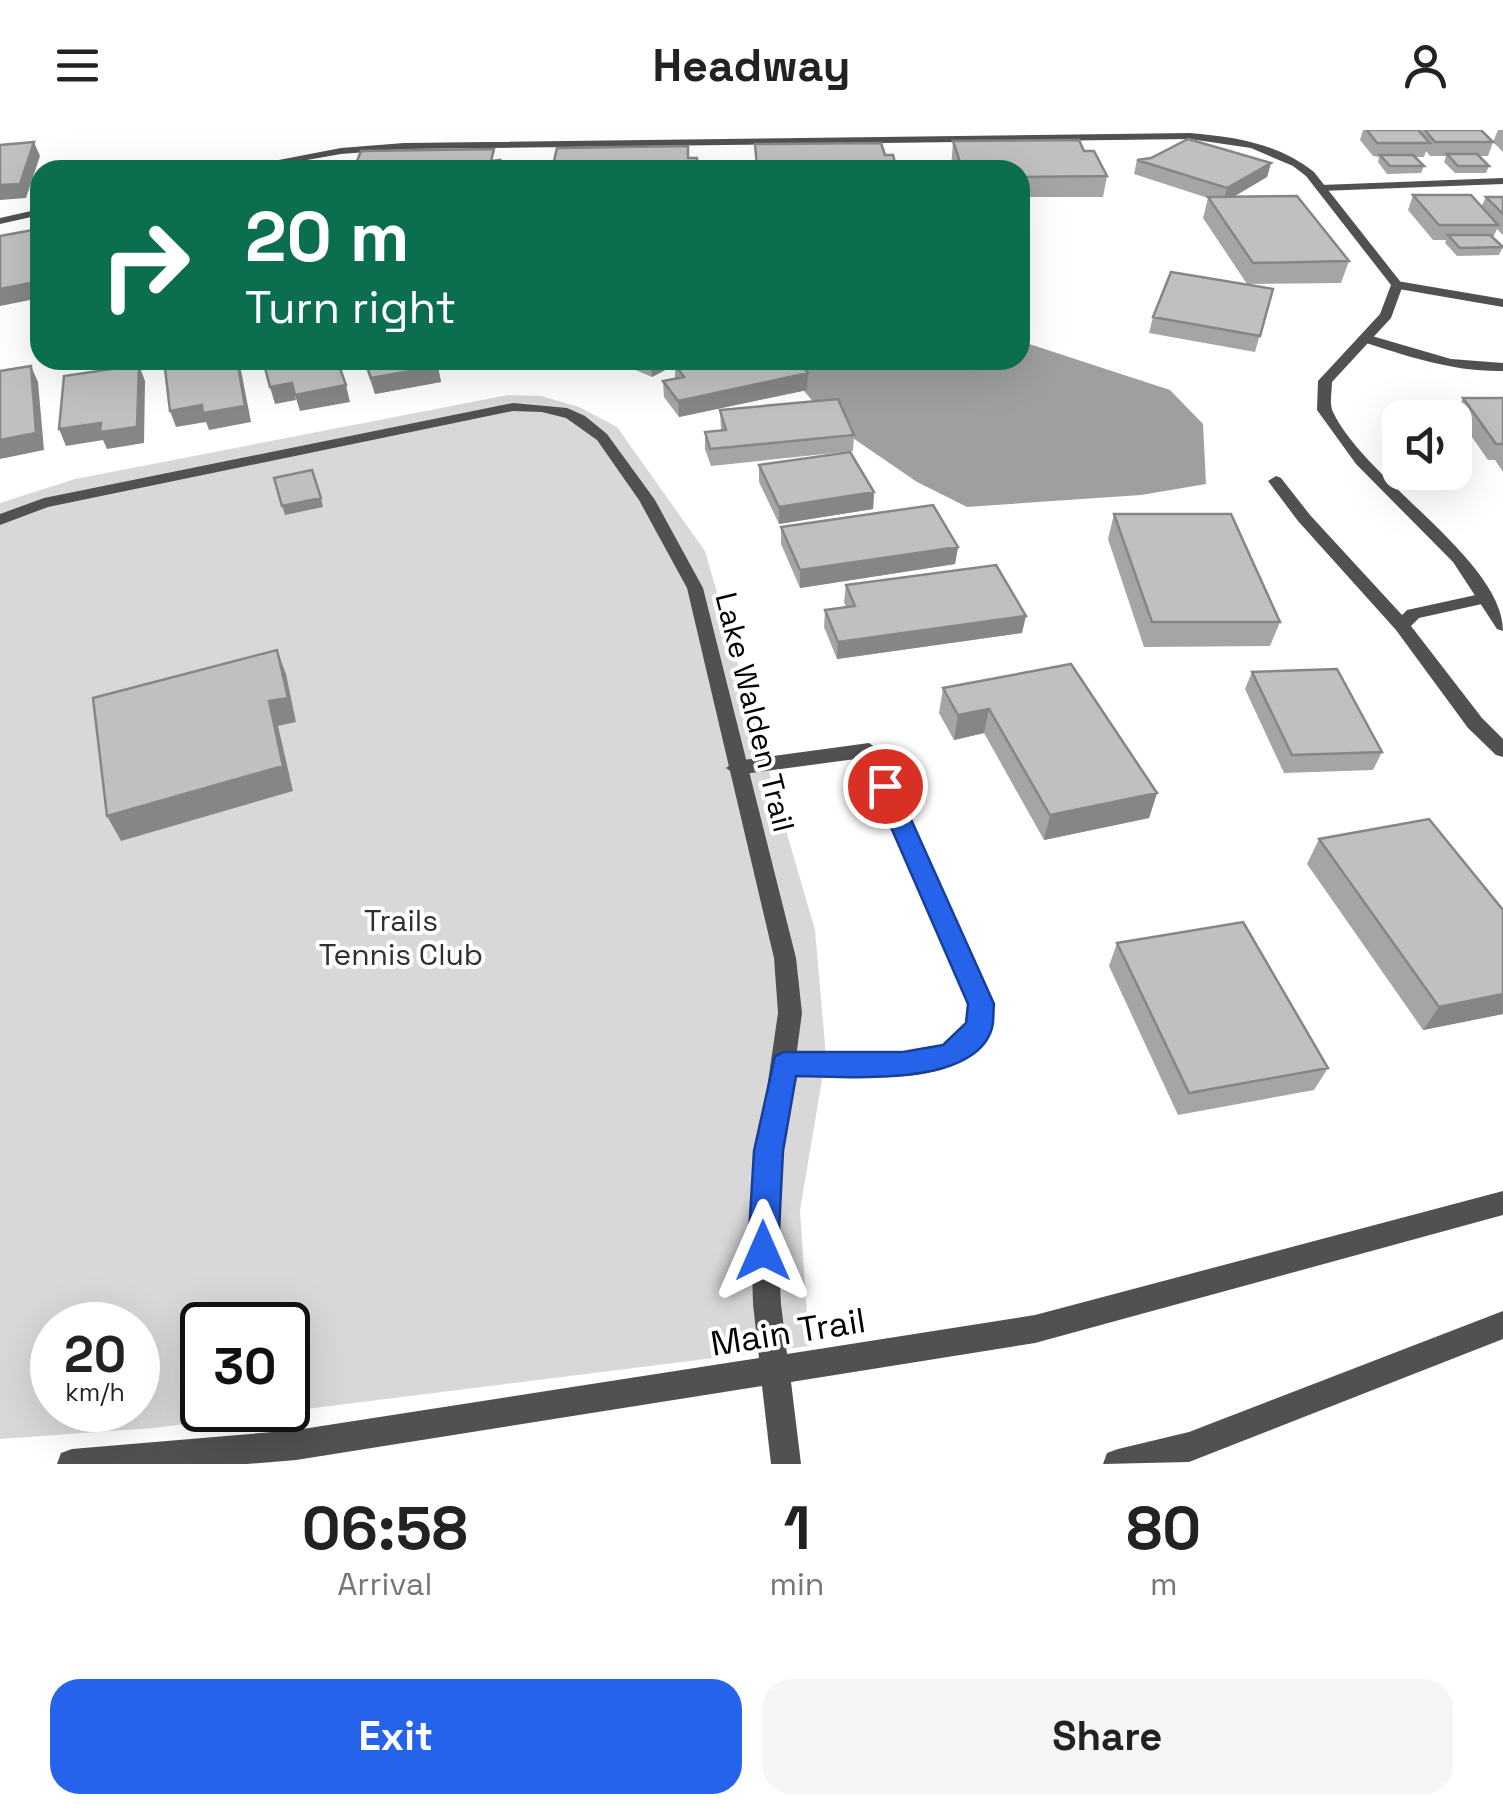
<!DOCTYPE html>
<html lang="en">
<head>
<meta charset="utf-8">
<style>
  :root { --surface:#fff; --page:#f6f6f6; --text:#222; --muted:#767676; --accent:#2563eb }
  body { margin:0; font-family:"Space Grotesk",sans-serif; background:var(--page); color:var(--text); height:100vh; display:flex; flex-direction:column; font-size:38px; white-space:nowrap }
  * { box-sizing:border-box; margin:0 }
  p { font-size:32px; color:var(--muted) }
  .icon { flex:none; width:55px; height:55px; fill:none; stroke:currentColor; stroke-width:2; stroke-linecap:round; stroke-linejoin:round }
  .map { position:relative; height:1334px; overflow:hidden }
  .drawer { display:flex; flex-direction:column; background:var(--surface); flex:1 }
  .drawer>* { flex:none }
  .guide { position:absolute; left:30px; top:30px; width:1000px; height:210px; border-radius:30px; box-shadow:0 10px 40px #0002; background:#0b6e4f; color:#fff; overflow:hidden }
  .controls { position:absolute; left:1382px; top:270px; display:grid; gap:20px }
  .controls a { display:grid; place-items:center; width:90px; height:90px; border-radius:20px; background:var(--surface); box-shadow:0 10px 40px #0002; font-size:50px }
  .speed { position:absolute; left:30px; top:1172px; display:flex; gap:20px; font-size:50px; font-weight:700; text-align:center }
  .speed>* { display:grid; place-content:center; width:130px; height:130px; border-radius:50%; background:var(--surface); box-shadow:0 10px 40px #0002; line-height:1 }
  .speed small { font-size:25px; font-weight:400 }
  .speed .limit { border:5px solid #111; border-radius:15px; background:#fff; color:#111 }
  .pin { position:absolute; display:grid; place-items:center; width:85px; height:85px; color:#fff; margin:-42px; border:5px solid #fff; border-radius:50%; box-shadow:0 2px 10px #0007 }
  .me { position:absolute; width:110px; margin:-55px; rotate:0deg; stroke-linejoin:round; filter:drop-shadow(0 0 8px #0008) }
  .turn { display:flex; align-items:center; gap:35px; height:210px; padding:0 50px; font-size:45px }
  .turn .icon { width:130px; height:130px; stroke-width:2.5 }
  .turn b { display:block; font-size:70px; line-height:85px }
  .eta { display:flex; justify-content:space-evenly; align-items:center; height:170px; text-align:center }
  .eta b { font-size:60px; font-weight:700; line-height:70px }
  .button { display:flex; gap:20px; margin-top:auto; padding:20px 50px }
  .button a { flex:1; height:115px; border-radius:30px; background:var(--accent); color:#fff; font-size:40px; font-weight:700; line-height:115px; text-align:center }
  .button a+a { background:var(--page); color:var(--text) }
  header { display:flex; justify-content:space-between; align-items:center; height:130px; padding:0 50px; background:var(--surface); font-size:45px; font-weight:700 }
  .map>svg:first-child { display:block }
</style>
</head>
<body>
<header><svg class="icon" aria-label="menu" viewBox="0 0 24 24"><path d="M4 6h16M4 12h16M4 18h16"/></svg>Headway<svg class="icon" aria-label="person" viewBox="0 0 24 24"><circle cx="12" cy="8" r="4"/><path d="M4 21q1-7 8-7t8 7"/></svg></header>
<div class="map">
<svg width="1503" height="1334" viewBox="0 0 1503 1334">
  <rect width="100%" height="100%" fill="#fff"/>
  <!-- green -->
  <path fill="#d8d8d8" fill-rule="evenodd" d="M508,265l33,1 38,11 38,20 88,124 110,379 11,126 -26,154 9,136 -656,82 -153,11v-936l75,-24zM52,1195h86v85h-86zM202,1195h86v85h-86z"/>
  <!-- water -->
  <path fill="#9f9f9f" d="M1020,211l150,49 33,34 3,60 -65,11 -174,12 -50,-25 -86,-59 -53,-63h242z"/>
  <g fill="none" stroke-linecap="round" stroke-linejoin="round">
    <!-- lane -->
    <path fill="#515151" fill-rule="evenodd" d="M1503,48v6l-182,7 -6,-3 6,-3z
      M1397,151l106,18v8l-110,-19v-6z
      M1365,204l86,25 52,4v8c-50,1 -96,-15 -143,-30l-2,-3z
      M1276,346l5,2 29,37 92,100 5,-5 78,-17 6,1v8l-72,16 -8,8 71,92 21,21v18l-7,-2 -28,-27 -72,-98 -98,-109 -30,-40z
      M869,613l10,7 114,254c-3,21 -11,43 -28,55 -39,28 -134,16 -181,15l-8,-3 -4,-7 4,-7 8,-3c35,0 138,9 164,-10 15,-9 19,-23 21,-40l-106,-246 -127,17 -10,-7 10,-7z"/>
    <!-- street -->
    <path fill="#515151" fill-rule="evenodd" d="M1190,3c45,4 87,10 124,39l89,113 -12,33 -59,64c0,9 -3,22 1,30 32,68 170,148 170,219l-6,-2 -44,-67 -97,-98 -39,-54 1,-29 62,-67 11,-29 -85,-109 -13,-10 -42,-18 -61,-9 -786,10 -63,5 -91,16h-23l114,-22 63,-5z
      M40,79v6l-40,9v-6z
      M513,273l54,5 18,8 22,18 48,66 48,88 93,370 6,55 -26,192 5,99 6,50 248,-39 468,-124v24l-468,128 -244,39 10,82h-30l-9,-78 -466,74 -49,4h-190l4,-11 11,-4 224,-19 463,-72 -6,-54 -3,-99 28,-192 -4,-55 -87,-370 -48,-88 -42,-60 -31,-22 -24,-6 -29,-1 -465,96 -48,18v-11l44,-16z
      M1503,1181v28l-314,123 -86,2 4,-11 11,-4 71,-17z"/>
  </g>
  <!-- wall -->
  <path fill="#a5a5a5" d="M1363,0h118l12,12 -5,14h-9l10,10 -3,7h-31l-11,-11 2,-6h-16l-4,-5 -2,6h-9l9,9 -3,7 -34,1 -9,-12 1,-5 -6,-1 -13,-16z
    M1498,0h5v22l-10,-10z
    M953,11l131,10 23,25 -4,21h-83v-27h-69z
    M1137,30l134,3 -4,14 -34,20 116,64 -8,22 -94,1 -44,-66 5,-20 -74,-24z
    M1413,65l68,12 5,-10h17v38l-6,-6 -4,9 10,9 -4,8 -42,1 -12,-13 1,-3h-13l-25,-30z
    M1273,159l-18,63 -106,-19 4,-16z
    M363,230h73l5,22 -66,12z
    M472,230h51v6l-49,3z
    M623,230h61l-32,17 -28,-12z
    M675,235l132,25 -128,27 -15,-20 -1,-16 12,-3z
    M1463,268h40v74l-8,-12h-7l-32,-46z
    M720,280l134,25 -1,16 -142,15 -6,-17v-17l16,-2z
    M759,335l115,27 -1,17 -94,15 -20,-42z
    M1114,384l166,108 -10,24 -126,1 -36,-108z
    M781,397l177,20 -3,17 -155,24 -19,-44z
    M846,455l176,48 -185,26 -13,-32 1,-17 21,-3 -2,-5z
    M1071,534l86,129 -8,25 -105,22 -60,-107 -30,7 -15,-27 4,-25z
    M1252,542l130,80 -9,18 -89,3 -39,-84z
    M1319,709l184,175 -80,16 -116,-166z
    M1117,813l211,125 -14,22 -136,25 -69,-149z"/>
  <!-- shaded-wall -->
  <path fill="#868686" d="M34,12l6,14 -14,42 -26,2v-15z
    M1271,33l-4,14 -44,26 4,-15z
    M40,151v17l-40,8v-17z
    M237,230h2l12,62 -42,8 -3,-8 -30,5 -6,-16z
    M653,230h31l-32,17 -1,-16z
    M139,235l6,16 -1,62 -37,6 -4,-9 -37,6 -7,-17 42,-6z
    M31,236l7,16 6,68 -44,9v-19z
    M438,236l3,16 -66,12 -4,-16z
    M808,243l-1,17 -128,27 -1,-16z
    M292,253l4,17 -21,4 -5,-17z
    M346,255l4,17 -50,9 -5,-16z
    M874,362l-1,17 -94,15v-17z
    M321,368l2,9 -38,8 -3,-9z
    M958,417l-3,17 -155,24v-18z
    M1026,486l-4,17 -185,26 1,-17z
    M277,520l9,24 10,48 -18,4 15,65 -172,50 -14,-25z
    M989,579l-5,24 -30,7 4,-25z
    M1157,663l-8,25 -105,22 6,-25z
    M1503,864v20l-80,16 16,-23z"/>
  <!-- building -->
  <path fill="#c0c0c0" stroke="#868686" stroke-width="2.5" d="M1367,0h51l12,13h-53z
    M1425,0h56l12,12h-58z
    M1188,9l83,24 -44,25 -90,-28 14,-2z
    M1079,10l5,11h10l13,25 -87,1v-7h-67l-1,-5h9l-8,-24z
    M34,12l-14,42 -20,1v-40z
    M881,13l4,12h8l4,15h-157v-3h17l-2,-23z
    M688,16v12h9l1,12h-158l1,-8 13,-1 3,-13z
    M494,19l-3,12 9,-1 -2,10h-155v-1h11l7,-18z
    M1447,24h30l12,12h-31z
    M1380,25h33l11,11h-34z
    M1413,65h58l27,30h-59z
    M1297,66l52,65 -96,2 -45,-66z
    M1486,67h17v17z
    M33,100l7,18v33l-40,8v-53z
    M1448,105h42l13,12 -43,1z
    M1171,142l102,17 -13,47 -107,-19z
    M164,230h73l8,46 -42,7 -1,-8 -32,6z
    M263,230h74l9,25 -51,10 -3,-12 -22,4z
    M365,230h71l2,6 -67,12z
    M700,230h96l12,13 -130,28 -15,-20 21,-4 -9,-12z
    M139,235l-2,62 -37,5 1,-9 -42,6 5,-53z
    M31,236l5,67 -36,7v-69z
    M1463,268h40v46h-7z
    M838,269l16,36 -144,14 -5,-17 21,-2 -6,-20z
    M850,322l24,40 -95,15 -20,-42z
    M312,340l9,28 -39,8 -8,-28z
    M933,375l25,42 -158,23 -19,-43z
    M1114,384h117l49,108h-128z
    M996,435l30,51 -188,26 -13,-32 30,-4 -9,-21z
    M277,520l11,48 -19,3 14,65 -176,50 -14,-118z
    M1071,534l86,129 -107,22 -61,-106 -31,6 -15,-27z
    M1337,539l45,83 -90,3 -40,-83z
    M1429,689l74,91v84l-64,13 -120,-168z
    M1243,792l85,146 -139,25 -72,-150z"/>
  <!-- route -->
  <path fill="#2563eb" stroke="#184099" stroke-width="2.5" d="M885,648l11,8 98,218c-1,7 0,17 -2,24 -17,61 -148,48 -196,48l-13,75 -5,100 -5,11 -10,4 -11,-4 -4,-11 6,-100 21,-95 9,-4h119l40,-7 23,-22 2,-19 -95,-218z"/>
  <g text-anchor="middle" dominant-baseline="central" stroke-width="8" stroke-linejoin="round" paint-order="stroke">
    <!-- street labels -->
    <g font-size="30" fill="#000" stroke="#fff">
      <text transform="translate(755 582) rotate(76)">Lake Walden Trail</text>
    </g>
    <!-- park labels -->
    <g font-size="30" fill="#2f2f2f" stroke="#fff">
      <text x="401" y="790">Trails<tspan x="401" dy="34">Tennis Club</tspan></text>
    </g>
    <!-- near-street labels -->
    <g font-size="35" fill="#000" stroke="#fff">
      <text transform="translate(788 1202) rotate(-9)">Main Trail</text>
    </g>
  </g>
</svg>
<div class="controls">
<a><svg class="icon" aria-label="sound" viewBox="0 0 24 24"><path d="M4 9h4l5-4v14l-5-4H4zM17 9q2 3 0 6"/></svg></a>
</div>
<div class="speed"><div>20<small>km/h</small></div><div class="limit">30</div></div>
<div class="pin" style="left:885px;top:656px;background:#d93025"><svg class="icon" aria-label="arrive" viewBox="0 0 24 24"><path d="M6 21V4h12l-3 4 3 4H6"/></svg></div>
<svg class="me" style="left:763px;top:1121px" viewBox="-20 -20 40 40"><path d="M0-17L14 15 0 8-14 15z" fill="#2563eb" stroke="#fff" stroke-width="4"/></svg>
<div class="guide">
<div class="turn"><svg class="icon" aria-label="right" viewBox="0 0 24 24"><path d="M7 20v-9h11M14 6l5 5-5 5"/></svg><div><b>20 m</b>Turn right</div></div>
</div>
</div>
<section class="drawer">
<div class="eta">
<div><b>06:58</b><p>Arrival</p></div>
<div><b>1</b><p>min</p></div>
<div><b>80</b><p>m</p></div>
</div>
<div class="button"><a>Exit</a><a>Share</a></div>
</section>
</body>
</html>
